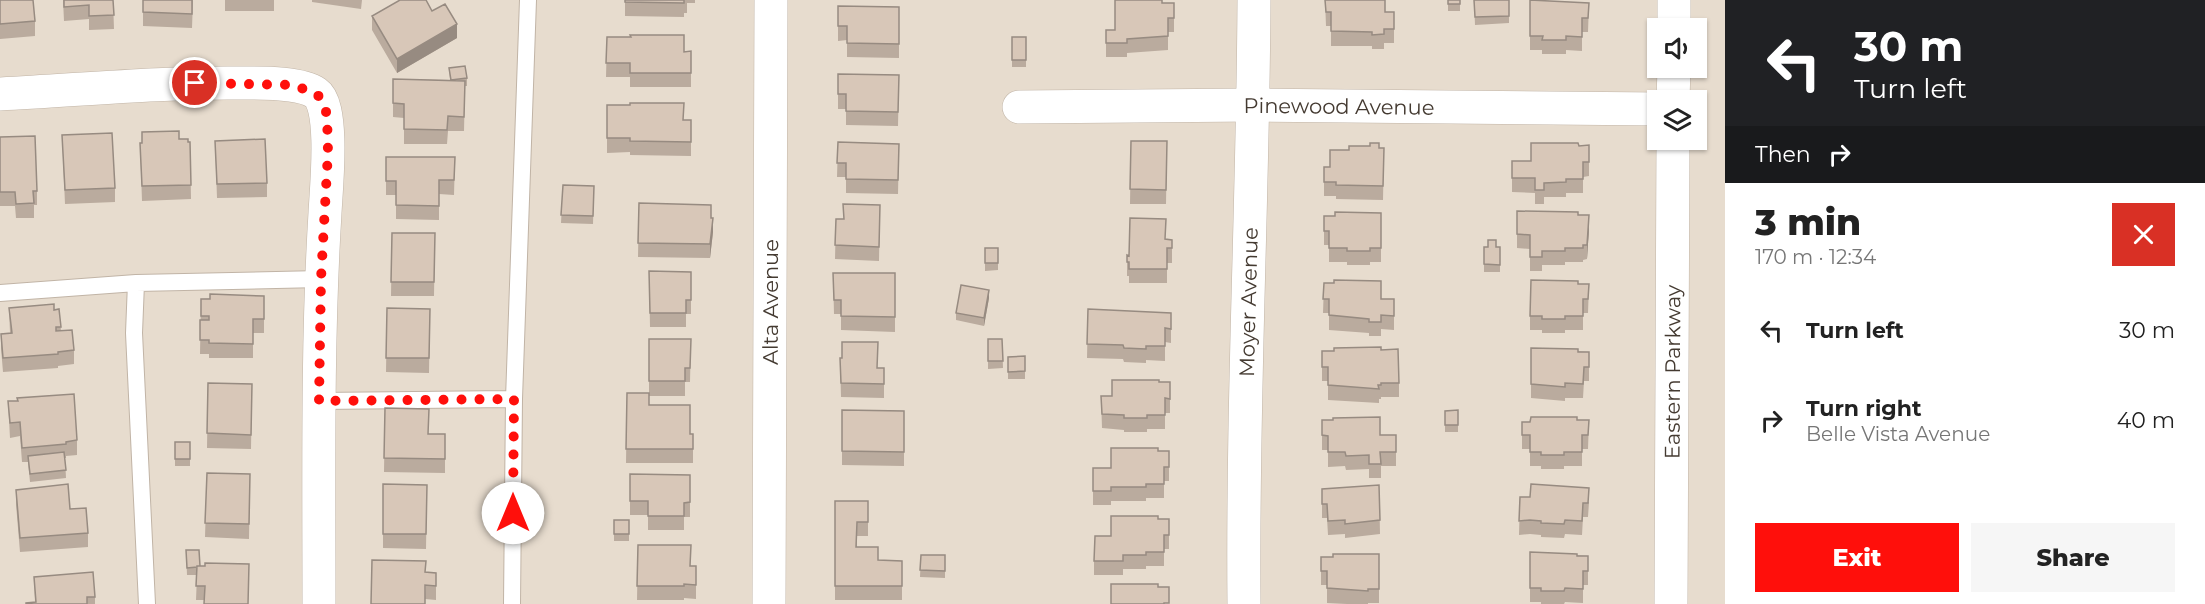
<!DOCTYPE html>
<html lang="en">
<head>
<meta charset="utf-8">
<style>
  :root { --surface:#fff; --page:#f6f6f6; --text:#222; --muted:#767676; --accent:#ff0f0b }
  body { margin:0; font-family:Montserrat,sans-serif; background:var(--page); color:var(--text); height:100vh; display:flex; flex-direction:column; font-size:22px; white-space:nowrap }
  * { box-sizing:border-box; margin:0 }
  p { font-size:20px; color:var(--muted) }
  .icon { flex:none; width:33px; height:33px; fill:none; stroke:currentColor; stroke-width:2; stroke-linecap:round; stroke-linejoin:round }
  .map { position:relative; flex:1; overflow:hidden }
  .panel { display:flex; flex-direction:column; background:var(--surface); width:480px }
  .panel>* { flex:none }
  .banner { background:#202124; color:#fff; overflow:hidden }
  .tools { position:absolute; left:1647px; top:18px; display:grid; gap:12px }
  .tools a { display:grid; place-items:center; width:60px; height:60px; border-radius:0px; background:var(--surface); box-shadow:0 2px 4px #0004; font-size:30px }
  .pin { position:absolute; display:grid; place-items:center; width:51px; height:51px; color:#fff; margin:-26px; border:3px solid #fff; border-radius:50%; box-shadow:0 2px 6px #0007 }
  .me { position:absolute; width:66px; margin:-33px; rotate:0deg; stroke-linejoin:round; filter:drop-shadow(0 0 4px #0008) }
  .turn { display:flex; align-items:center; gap:21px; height:126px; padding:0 30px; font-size:27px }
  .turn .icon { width:78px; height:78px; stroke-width:2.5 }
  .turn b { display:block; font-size:42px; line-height:51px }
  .then { display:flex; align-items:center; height:57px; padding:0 30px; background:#0003; gap:12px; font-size:22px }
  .round { display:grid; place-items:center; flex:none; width:63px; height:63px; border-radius:0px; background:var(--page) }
  .head { display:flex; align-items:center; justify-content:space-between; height:102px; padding:0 30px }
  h1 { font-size:36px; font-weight:800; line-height:45px }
  .cta { display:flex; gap:12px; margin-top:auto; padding:12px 30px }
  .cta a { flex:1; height:69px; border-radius:0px; background:var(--accent); color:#fff; font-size:24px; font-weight:800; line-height:69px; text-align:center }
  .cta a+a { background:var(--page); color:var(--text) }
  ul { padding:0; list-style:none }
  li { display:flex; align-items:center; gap:18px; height:90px; padding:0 30px }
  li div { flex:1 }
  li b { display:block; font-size:22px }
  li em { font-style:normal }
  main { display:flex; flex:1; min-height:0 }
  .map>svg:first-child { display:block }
</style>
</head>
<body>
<main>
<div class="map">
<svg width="1725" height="604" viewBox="0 0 1725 604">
  <rect width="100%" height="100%" fill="#f2ebe1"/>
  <!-- residential -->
  <path fill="#e7dcce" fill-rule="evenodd" d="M0,0h1725v604h-1725zM1658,28h38v40h-38zM1658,100h38v40h-38z"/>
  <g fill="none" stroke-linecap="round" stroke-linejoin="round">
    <!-- lane casing -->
    <g stroke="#c1b4a6" stroke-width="18">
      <path id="lane" d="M136,283l-2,50 13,271
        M0,293l136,-10 185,-4
        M319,401l195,-2
        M512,604l2,-205 14,-399"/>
    </g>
    <!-- street casing -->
    <g stroke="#c1b4a6" stroke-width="34">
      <g id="street">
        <path d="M1674,0v28"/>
        <path d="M0,94c80,-4 160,-12 241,-11 20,0 59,-1 75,10 19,13 10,98 9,120 -8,130 -6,261 -6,391"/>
        <path d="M1673,100l1,-32"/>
        <path id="s1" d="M1019,107l234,-2 405,4"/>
        <path id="s2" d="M769,604l2,-604"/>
        <path id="s3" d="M1244,604c-2,-201 9,-403 10,-604"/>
        <path id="s4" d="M1671,604l2,-464"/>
      </g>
    </g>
    <!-- lane -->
    <use href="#lane" stroke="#fff" stroke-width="16"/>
    <!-- street -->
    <use href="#street" stroke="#fff" stroke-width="33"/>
  </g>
  <!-- wall -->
  <path fill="#baab9e" d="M0,0l35,21v15l-35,3z
    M63,0h50l1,29 -25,1v-11l-25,2z
    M143,0h50l-1,28 -49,-2z
    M225,0h49v11h-49z
    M312,0h50l-1,9 -49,-7z
    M625,0h70v3h-8v10h-3v4l-59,-1z
    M1325,0l60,12h9v31h-10v6h-12v-3h-41v-20h-5z
    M1448,0h12v11h-12z
    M1474,0h35v23l-34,2z
    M1530,0l59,3 -1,29h-6v19l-16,-1v4h-24v-4h-12z
    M1162,3h12v29h-6v18l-41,3v4h-21v-27h9z
    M838,6l61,1v51l-52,-1v-17l-9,1z
    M432,11l25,27 -60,35 -25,-43v-14z
    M607,37l77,15 7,-1v36h-61v-10h-24z
    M1012,37h14v30h-14z
    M449,68l18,10v8h-2l-1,45h-16l-1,13h-43v-26l-11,-1v-38l57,1z
    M838,74l61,1 -1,51 -52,-1v-16h-8z
    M607,105l77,15h7v36l-61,-1v-3l-23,1z
    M62,135l53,53v14l-50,2z
    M0,137l37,54v14h-3v13h-18l-1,-12h-15z
    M179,139l11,3 1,57 -49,2 -2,-58z
    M215,141l52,42v14l-50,1z
    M1131,141h36l-1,63h-36z
    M838,142l61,2 -1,50 -52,-1v-16h-9z
    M1589,145v31l-6,1v16h-17v4h-22v7h-9v-11l-23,-1v-31h19l48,-15z
    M1379,148h5l-1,52 -47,-1v-3h-12v-29h6z
    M386,157h69l-1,38 -15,-1v26l-43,-1v-24h-10z
    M563,185l31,1 -1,38 -32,-1z
    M639,203l72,15 2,14 -3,26 -72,-1z
    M880,205l-1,56 -44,-2 1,-40h7z
    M1517,211l61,4 11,14 -2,30 -4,1v2h-18v3h-23v6h-12v-22l-13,-1z
    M1381,213v49h-11v3h-23v-3h-18v-17h-5v-29h11z
    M392,233h43l-1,63h-43z
    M1166,239l6,1v23h-5v20h-38v-7h-2v-14l2,-6z
    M1484,247h16v25h-16z
    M985,248h13v22l-13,1z
    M649,271l42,1v42h-5v13h-36z
    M833,273h62v59l-54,-2v-16h-7z
    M1324,283l57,16h13v31l-13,-1v7h-12v-3l-40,-3v-17h-6z
    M1578,284h11l-1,29h-5v17h-18v3h-23v-3h-12v-14z
    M264,296v37h-11v25h-44v-4h-9l1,-55z
    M989,298l-5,28 -28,-6v-7z
    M9,308l50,1 2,22 13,19v14l-16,2v2l-55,4 -2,-24v-14l9,-1z
    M387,308l43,1 -1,64 -43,-1z
    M1088,309l83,19v15l-6,-1v19l-19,-1v3l-22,-1 -1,-3 -36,-1z
    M649,339h42l-1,43h-5v14h-36v9l41,29h3v29h-67l1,-70h22z
    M988,339h14l1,29 -15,1z
    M1531,348l58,4v29h-5l-1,17h-18v3l-34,-3z
    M1381,350l18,33v14h-18v2h-2v4l-51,-3v-19h-6v-30z
    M1025,356v23h-17v-22z
    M840,358l38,10h6v30l-43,-1z
    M1159,382h11v31h-5v16h-18v3h-23v-2l-22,-2 -1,-32h11z
    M208,383l44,1 -1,65 -44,-1z
    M8,401l69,39v15l-11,1v2h-1l1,20 -36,4 -2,-20h-6l-2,-26 -10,2z
    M385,408l43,26h17v39l-61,-1z
    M842,410l62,1v55l-62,-1z
    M1458,410v22h-13v-21z
    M1322,420l58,15h16v31h-15v12h-12v-9l-23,1 -1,-4 -17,1v-17h-6z
    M1589,420l-1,29h-6v17h-18v3h-23v-3h-11v-17h-8v-27z
    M175,442h15v24h-15z
    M1158,451h11v30h-5v17h-18v3h-35v4h-18v-37h18z
    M207,473l43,1 -1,65 -44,-2z
    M630,474l60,1v42h-6v13h-36v-15h-18z
    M383,484l44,1 -1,64 -43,-1z
    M1379,485l1,49 -35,4v-4l-17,1 -1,-17h-5v-29z
    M16,490l54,19 18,24v14l-68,5 -4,-48z
    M1520,497l69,5 -1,15h-5l-1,18 -17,-1 -1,4 -23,-1v-2l-11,-1 -11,1z
    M835,501h33v35h-11v11l21,13 24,1v39h-67z
    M1158,519h11v30h-5v17h-18v3h-23v6h-29v-14l17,-25z
    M614,520h15v21h-15z
    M638,545l52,21h6v33l-12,-1v2h-47z
    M186,550l14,16h5l-1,34h-8l1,-25h-10z
    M1530,552l58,4v29h-5v18l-18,-1 -1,2h-23v-2h-11z
    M1379,554v49h-11v1h-21l-20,-1v-18h-6v-28h12z
    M921,555h24v23l-25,-1z
    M426,572l10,1v27l-11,-1z
    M34,577l61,20v7h-69l9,-2z"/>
  <!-- shaded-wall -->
  <path fill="#978b81" d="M457,24v14l-60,35v-14z
    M1589,215v14l-2,30v-14z
    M713,218v14l-3,26v-14z
    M989,290v8l-5,28v-8z"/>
  <!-- building -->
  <path fill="#d8c7b8" stroke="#978b81" stroke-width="1.5" d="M0,0h33l2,21 -35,3z
    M64,0h49l1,15 -25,1v-11l-25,2z
    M143,0h49v14l-49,-2z
    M400,0h26l6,11 13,-7 12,20 -60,35 -25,-43z
    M625,0h59v3l-59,-1z
    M1115,0h47v3h12v15h-6v18l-41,3v4h-21v-13h9z
    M1325,0h60v12h9v17h-10v5l-12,1v-3l-41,-1v-19h-5z
    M1448,0h12v4h-12z
    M1474,0h35v16l-34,1z
    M1530,0l59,3 -1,15h-6v19l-16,-1v4h-24l1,-4h-13z
    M838,6l61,1v37l-52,-1v-17h-9z
    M630,35h54v17l7,-1v22h-61v-10h-24l1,-26h24z
    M1012,37h14v23h-14z
    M465,66l2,12 -16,2 -2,-12z
    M838,74l61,1 -1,37 -52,-1v-17h-8z
    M393,79l72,2 -1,36 -16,-1 -1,14 -43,-1v-25l-11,-1z
    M630,103h54l-1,17h8v22l-61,-1v-3h-23v-33h23z
    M179,131v8h9v3h2l1,43 -49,1 -2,-43h2v-11z
    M112,133l3,55 -50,2 -3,-55z
    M35,136l2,55h-4l1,12 -18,1 -1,-12h-15v-55z
    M265,139l2,44 -50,1 -2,-43z
    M1131,141h36l-1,49 -36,-1z
    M838,142l61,2 -1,36 -52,-1v-16h-9z
    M1370,143h9v5h5l-1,38 -47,-1v-3h-12v-15h6v-17h19v-4h21z
    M1531,143h47l1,3 10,-1v17h-6v17h-17v3l-22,1v7h-9v-12h-23v-17h19z
    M386,157h69l-1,23h-15v26l-43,-1v-24h-10z
    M563,185l31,1 -1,30 -32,-1z
    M639,203l72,2v13h2l-3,26 -72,-1z
    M843,204l37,1 -1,42 -44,-2 1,-26h8z
    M1517,211l61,1v3h11l-2,30h-4v3h-18v3h-23v6h-12v-22l-13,-1z
    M1335,212l46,1v35h-11v3h-23v-3h-18v-17h-5v-15h11z
    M1130,218l36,1 -1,20 7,1v8h-5v21h-38v-7h-2v-7l2,1z
    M392,233h43l-1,49h-43z
    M1488,240h8v7h4v18l-16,-1v-17h4z
    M985,248h13v15h-13z
    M649,271l42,1v28h-5v13h-36z
    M833,273h62v44l-54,-1v-16h-7z
    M1334,280l47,1v18h13v17l-13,-1v7h-12v-3l-40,-4v-16h-6l1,-16h10z
    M1531,280l47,1v3h11l-1,15h-5v17h-18v3h-23v-3h-12z
    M961,285l28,5 -5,28 -28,-5z
    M210,294l54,2v23h-11v25l-44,-1v-3h-9v-20h9v-4h-8v-17h9z
    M54,304v6l5,-1 2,18h-5v4l16,-1 2,20 -16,2v2l-55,4 -2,-24 11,-1 -3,-25z
    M387,308l43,1 -1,49h-43z
    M1088,309l83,4v16l-6,-1v18h-19v3l-22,-1 -1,-3 -36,-1z
    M649,339h42l-1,29h-5v13h-36z
    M988,339h14l1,22h-15z
    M842,342h36l-1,26h7v16l-43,-1 -1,-25h2z
    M1381,347v3l17,-1 1,34h-18v2h-3l1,4 -51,-4v-18h-6v-16h12v-3z
    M1531,348l47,1v3h11v15h-5l-1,17 -18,-1v4l-34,-3z
    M1025,356v15l-17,1v-15z
    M1112,380h47v2h11v17l-5,-1v17h-18v3h-23v-3l-22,-1 -1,-18h11z
    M208,383l44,1 -1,51 -44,-2z
    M627,393h22v12h41v29h3v15h-67z
    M74,394l3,46 -11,2v2l-44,4 -2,-26 -10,1 -2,-22h10l-1,-3z
    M385,408l44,1 -1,25h17v25l-61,-1z
    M842,410l62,1v41l-62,-1z
    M1458,410v15h-13v-14z
    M1380,417v18h16v17h-16l1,12h-12v-9l-23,1 -1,-4h-17v-16l-6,-1v-15h11v-2z
    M1531,417h46v3h12l-1,15h-6v17h-18v3h-23v-3h-11v-17h-8v-13h8z
    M175,442h15v17h-15z
    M1111,448h47v3h11v16h-5v17h-18v3h-35v4h-18v-23h18z
    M64,452l2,18 -36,4 -2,-18z
    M207,473l43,1 -1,50 -44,-1z
    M630,474l60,1v27l-6,1v13h-36v-15h-18z
    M68,484l2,25 16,-1 2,25 -68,5 -4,-48z
    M383,484l44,1 -1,49h-43z
    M1531,484l58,4 -1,15h-5l-1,18 -17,-1 -1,4 -23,-1v-2l-11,-1 -11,1 1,-24h10z
    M1379,485l1,35 -35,4v-4l-17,1 -1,-17h-5v-15z
    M835,501h33v21h-11l-1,25h22v13l24,1v25h-67z
    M1111,516h47v3h11v16h-5v17h-18v3h-23v6h-29l1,-25h16z
    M614,520h15v14h-15z
    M638,545h53l-1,21h6v19l-12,-1v2h-47z
    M186,550h13l1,16h-3v1l-10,1z
    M1530,552l47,2v2h11v15h-5v18l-18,-1 -1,3h-23v-3h-11z
    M1333,554h46v35h-11v2l-41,-3v-17h-6v-14h12z
    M921,555h24v16l-25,-1z
    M372,560l54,1 -1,11 11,1v13l-11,-1v19h-54z
    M205,563l44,1 -1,40h-44l1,-18h-9l1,-20h8z
    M93,572l2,25h-8v7h-61v-1l10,-1 -2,-25z
    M1111,584h47v3h11v16h-5v1h-53z"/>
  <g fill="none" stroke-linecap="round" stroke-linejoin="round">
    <!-- route -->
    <path stroke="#ff0f0b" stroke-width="10" stroke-dasharray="0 18" d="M195,83l98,2 24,9 6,8 4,13 1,37 -7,127 -2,122 195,-2 -1,114"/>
  </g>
  <g text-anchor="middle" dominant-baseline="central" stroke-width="6" stroke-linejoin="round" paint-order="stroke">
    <!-- street labels -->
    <g font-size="21" fill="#443a31" stroke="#fff">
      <text stroke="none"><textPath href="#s1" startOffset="320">Pinewood Avenue</textPath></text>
      <text stroke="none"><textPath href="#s2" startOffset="302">Alta Avenue</textPath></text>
      <text stroke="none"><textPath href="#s3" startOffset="302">Moyer Avenue</textPath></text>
      <text stroke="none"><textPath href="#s4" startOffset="232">Eastern Parkway</textPath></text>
    </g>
  </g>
</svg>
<div class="tools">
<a><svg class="icon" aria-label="sound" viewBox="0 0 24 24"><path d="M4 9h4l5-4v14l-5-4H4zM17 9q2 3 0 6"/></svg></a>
<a><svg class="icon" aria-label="layers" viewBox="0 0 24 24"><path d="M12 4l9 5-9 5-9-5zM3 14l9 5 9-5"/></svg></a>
</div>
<div class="pin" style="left:195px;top:83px;background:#d93025"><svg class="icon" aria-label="arrive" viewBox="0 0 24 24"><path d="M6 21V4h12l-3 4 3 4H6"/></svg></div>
<svg class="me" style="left:513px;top:513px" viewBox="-20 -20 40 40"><circle r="19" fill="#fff"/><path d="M0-13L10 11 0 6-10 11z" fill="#ff0f0b"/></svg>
</div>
<section class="panel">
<div class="banner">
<div class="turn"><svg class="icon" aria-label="left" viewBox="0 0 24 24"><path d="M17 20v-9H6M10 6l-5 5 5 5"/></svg><div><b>30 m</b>Turn left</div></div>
<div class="then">Then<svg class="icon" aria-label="right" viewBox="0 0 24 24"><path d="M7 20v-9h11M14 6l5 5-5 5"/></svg></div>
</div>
<div class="head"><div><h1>3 min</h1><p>170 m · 12:34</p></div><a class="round" style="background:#d93025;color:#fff"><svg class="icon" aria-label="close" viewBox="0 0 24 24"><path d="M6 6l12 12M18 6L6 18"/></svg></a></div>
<ul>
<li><svg class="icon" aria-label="left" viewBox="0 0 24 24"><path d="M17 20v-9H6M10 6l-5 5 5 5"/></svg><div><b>Turn left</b></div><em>30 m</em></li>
<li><svg class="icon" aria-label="right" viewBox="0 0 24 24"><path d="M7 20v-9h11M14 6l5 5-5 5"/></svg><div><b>Turn right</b><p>Belle Vista Avenue</p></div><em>40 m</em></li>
</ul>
<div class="cta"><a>Exit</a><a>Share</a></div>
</section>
</main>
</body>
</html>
